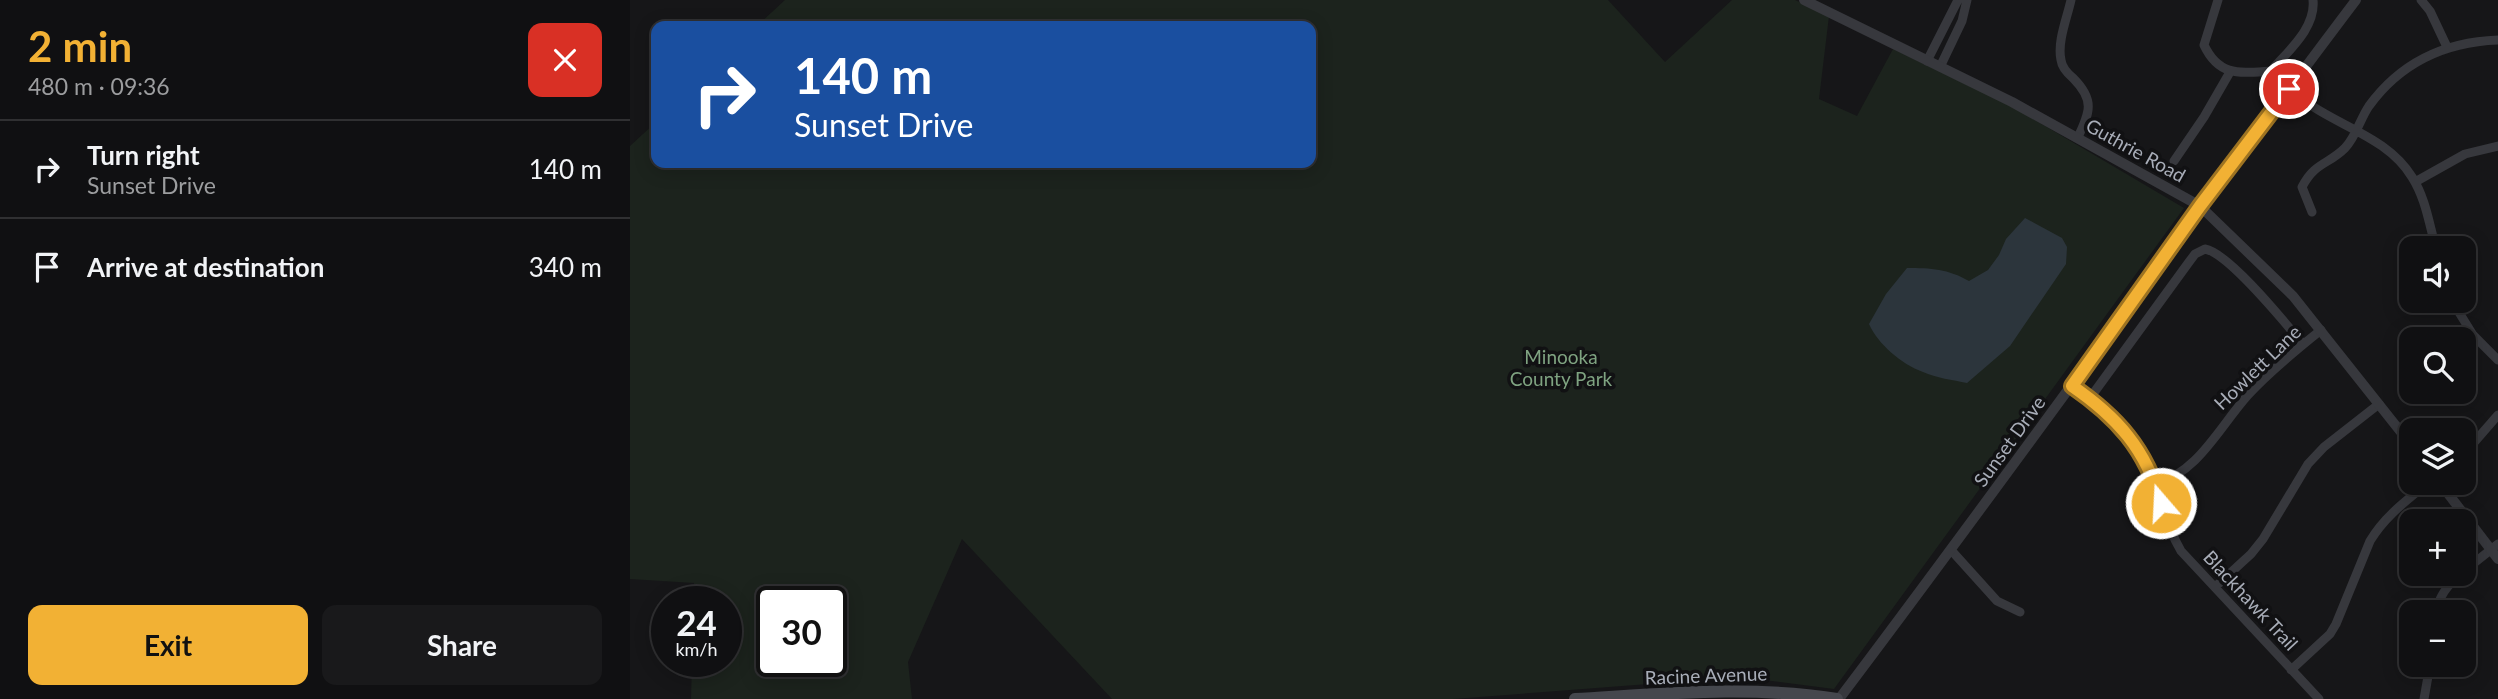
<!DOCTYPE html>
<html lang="en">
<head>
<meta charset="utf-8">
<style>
  :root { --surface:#101012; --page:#19191b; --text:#f1f3f6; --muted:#9c9d9f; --line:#303032; --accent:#f2b134 }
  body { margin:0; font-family:Lato,sans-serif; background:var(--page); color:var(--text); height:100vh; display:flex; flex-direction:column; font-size:26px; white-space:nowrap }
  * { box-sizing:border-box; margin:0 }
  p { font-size:23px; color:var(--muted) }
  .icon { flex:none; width:38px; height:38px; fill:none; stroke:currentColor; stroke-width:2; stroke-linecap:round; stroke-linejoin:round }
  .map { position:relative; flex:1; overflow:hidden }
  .sheet { display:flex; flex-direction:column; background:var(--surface); width:630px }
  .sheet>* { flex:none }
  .guide { position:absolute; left:21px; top:21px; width:665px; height:147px; border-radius:14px; box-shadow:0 4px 18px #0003,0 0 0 2px var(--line); background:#1a4fa0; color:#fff; overflow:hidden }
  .buttons { position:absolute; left:1769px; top:236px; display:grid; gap:14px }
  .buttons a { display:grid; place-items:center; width:77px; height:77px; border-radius:14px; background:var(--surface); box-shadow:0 4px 18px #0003,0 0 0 2px var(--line); font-size:35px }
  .speed { position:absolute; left:21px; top:586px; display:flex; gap:14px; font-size:35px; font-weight:700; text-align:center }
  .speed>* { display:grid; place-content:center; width:91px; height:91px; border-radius:50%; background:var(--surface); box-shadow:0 4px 18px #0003,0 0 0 2px var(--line); line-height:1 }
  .speed small { font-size:18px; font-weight:400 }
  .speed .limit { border:4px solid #111; border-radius:10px; background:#fff; color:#111 }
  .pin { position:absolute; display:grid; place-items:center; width:60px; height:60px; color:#fff; margin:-30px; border:4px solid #fff; border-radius:50%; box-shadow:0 2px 7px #0007 }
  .me { position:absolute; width:77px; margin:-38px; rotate:341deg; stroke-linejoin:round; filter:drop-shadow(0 0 5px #0008) }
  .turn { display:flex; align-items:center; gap:24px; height:147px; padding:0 28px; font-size:32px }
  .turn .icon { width:91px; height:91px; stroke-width:2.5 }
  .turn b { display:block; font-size:49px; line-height:60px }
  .round { display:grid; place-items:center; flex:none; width:74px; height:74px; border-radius:14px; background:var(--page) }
  .head { display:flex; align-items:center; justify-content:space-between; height:119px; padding:0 28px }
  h1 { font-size:42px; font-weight:700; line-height:52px; color:var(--accent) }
  .button { display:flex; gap:14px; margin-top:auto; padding:14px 28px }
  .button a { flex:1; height:80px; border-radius:14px; background:var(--accent); color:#111; font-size:28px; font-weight:700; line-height:80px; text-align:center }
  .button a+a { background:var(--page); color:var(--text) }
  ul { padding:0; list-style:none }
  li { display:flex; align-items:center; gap:21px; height:98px; padding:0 28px; border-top:2px solid var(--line) }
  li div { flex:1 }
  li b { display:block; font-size:26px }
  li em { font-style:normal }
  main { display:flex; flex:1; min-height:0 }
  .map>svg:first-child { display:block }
</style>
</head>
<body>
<main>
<section class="sheet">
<div class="head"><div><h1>2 min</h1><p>480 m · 09:36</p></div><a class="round" style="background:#d93025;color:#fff"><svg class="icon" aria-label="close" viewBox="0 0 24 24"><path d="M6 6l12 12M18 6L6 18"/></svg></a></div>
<ul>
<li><svg class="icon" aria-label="right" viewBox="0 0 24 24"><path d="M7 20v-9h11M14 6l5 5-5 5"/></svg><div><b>Turn right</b><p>Sunset Drive</p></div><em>140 m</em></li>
<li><svg class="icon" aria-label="arrive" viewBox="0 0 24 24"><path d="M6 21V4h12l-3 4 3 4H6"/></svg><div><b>Arrive at destination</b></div><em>340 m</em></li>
</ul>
<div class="button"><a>Exit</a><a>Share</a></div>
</section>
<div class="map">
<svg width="1868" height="699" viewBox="0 0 1868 699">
  <rect width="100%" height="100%" fill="#161618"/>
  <!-- green -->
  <path fill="#1c231d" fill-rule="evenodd" d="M155,0h823l57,62 67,-62h63l34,16 -10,83 38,17 36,-67 120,58 171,101 -350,481 -94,-12 -287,22h-341l-150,-160 -54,123 4,37h-221l1,-37h34v-60h-32v-19l-64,-4v-433l26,-24v41h655v-137h-554zM142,602h59v60h-59z"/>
  <!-- water -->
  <path fill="#2c353c" d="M1395,218l37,20 5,9 -1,17 -56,82 -43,37c-14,-3 -31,-5 -44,-11 -22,-8 -45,-28 -54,-48l17,-30 21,-26c24,0 41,1 62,13l19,-11 11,-15 7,-16z"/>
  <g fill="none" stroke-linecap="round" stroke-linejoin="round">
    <!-- minor -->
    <path stroke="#37383d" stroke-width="9" d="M1441,0c-4,18 -14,42 -10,60 1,8 6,13 12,18 22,22 17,34 5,59
      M1588,0l-14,45c15,32 36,28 67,26 17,-20 45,-43 42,-71
      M1791,0l9,11 17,36
      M1297,61l31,-61
      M1310,67l22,-46 5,-21
      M1641,71c14,12 26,24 41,35 35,23 77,34 100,71 14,22 17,47 24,71
      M1544,161l30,-44 26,-45
      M1785,182l50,-28 33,-8
      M1682,212l-10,-25c13,-25 26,-22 43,-39 11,-11 15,-29 24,-42 32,-44 76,-64 129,-66
      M1822,301l21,34 25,25
      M1442,386c37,25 69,55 84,98 8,24 12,45 25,67l138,148
      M1460,398l99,-136 6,-8 10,-5c24,4 81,75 98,95
      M1834,454l34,-39
      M1525,484c43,-11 65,-58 93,-89 22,-24 48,-45 73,-65
      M1321,550l46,51 23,11
      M1834,571l34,-27
      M1585,587l36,-33 12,-15 45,-75 16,-17 55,-43
      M1806,612c3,-16 12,-28 25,-38
      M1661,670l39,-36 6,-10 34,-83c15,-25 36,-40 58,-58
      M1794,699l6,-34"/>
    <!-- tertiary -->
    <path stroke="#37383d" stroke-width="10" d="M1174,0l208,102 188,104 93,90 119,150
      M1810,483l58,76
      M1209,699c175,-231 342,-468 517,-699"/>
    <!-- secondary -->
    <path stroke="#45474d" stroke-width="12" d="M945,699c87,-5 175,-14 262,0"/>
  </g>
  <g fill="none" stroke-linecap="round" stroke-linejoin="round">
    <!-- route casing -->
    <g stroke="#9d7322" stroke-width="18">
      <path id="route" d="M1531,503c-15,-54 -44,-86 -89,-117l128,-180 89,-117"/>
    </g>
    <!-- route -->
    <use href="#route" stroke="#f2b134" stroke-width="12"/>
  </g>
  <g text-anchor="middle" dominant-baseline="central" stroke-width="7" stroke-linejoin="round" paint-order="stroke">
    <!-- street labels -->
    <g font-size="19" fill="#a8adb8" stroke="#111113">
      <text transform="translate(1506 150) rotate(29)">Guthrie Road</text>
      <text transform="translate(1627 367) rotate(-44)">Howlett Lane</text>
      <text transform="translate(1379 441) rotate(-54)">Sunset Drive</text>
      <text transform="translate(1621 600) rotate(47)">Blackhawk Trail</text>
      <text transform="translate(1076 675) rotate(-2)">Racine Avenue</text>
    </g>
    <!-- park labels -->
    <g font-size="19" fill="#7fa381" stroke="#111113">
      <text x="931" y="356">Minooka<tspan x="931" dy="22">County Park</tspan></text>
    </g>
  </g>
</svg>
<div class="buttons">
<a><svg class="icon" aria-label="sound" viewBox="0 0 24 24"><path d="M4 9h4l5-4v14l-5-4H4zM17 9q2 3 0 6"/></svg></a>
<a><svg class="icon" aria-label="search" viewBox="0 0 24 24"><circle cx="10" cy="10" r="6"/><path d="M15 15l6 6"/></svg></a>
<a><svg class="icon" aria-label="layers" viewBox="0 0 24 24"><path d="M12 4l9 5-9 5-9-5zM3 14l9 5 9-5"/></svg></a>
<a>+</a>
<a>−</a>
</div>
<div class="speed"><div>24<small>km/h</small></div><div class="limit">30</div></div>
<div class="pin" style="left:1659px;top:89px;background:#d93025"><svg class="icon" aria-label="arrive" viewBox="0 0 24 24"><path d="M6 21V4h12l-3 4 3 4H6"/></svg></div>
<svg class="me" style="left:1531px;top:503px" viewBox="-20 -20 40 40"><circle r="17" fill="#f2b134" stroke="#fff" stroke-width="3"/><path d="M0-11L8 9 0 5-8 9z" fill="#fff"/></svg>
<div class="guide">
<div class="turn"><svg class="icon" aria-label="right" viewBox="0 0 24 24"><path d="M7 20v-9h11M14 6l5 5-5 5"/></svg><div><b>140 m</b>Sunset Drive</div></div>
</div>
</div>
</main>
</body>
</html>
